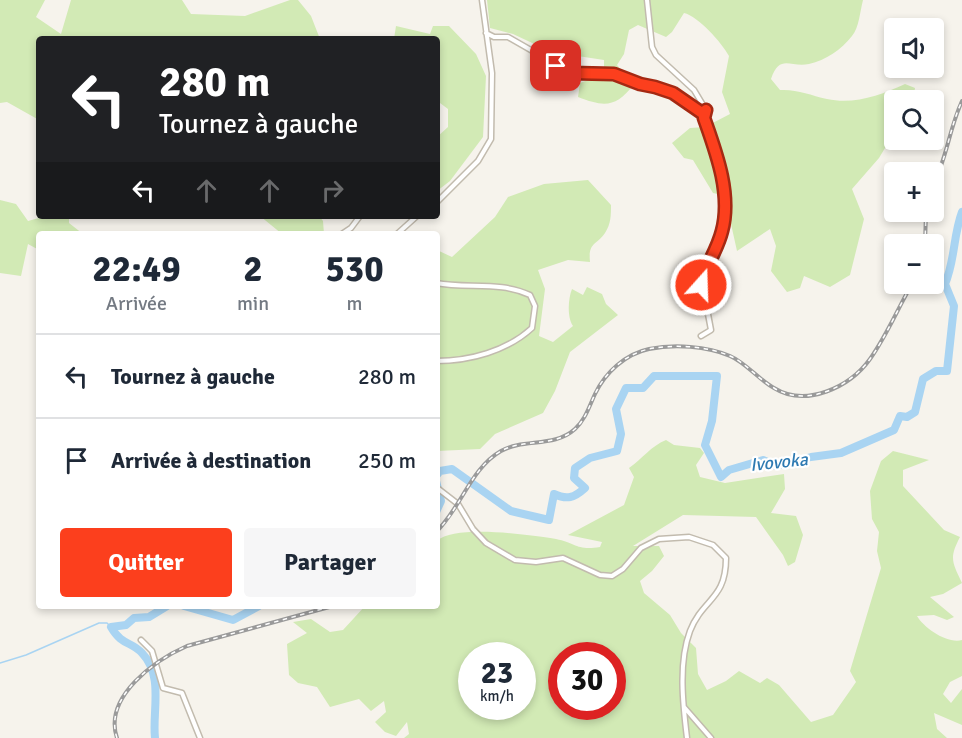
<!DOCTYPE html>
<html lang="fr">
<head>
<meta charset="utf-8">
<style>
  :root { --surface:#fff; --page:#f6f6f7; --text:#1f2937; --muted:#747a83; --line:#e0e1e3; --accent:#fc3f1d }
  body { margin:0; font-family:Signika,sans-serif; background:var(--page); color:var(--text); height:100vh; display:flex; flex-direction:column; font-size:22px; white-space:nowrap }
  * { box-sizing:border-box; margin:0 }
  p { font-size:20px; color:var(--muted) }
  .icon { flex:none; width:33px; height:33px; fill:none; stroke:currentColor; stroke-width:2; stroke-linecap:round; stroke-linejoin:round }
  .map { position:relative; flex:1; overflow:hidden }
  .details { position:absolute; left:36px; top:231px; width:404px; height:378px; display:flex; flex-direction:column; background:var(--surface); border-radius:6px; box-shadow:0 3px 9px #0003 }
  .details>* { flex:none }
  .guide { position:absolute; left:36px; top:36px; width:404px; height:183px; border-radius:6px; box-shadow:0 3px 9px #0003; background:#202124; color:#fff; overflow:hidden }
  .tools { position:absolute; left:884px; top:18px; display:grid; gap:12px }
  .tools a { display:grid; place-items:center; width:60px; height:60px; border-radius:6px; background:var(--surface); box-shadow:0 3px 9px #0003; font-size:30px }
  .speed { position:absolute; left:458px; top:642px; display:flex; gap:12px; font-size:30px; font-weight:700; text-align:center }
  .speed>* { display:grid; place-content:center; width:78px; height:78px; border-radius:50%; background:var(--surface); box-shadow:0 3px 9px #0003; line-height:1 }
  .speed small { font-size:15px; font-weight:400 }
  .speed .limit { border:9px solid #d22; background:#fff; color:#111 }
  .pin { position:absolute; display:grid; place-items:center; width:51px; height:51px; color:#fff; margin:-26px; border-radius:12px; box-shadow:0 3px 9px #0006 }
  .me { position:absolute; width:66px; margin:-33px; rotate:20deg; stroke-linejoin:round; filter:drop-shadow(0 0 4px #0008) }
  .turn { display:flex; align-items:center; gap:21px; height:126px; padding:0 24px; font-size:27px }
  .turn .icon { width:78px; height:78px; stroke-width:2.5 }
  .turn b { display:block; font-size:42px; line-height:51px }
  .lanes { display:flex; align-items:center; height:57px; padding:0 24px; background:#0003; justify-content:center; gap:30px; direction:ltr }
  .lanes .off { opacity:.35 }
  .eta { display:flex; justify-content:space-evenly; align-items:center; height:102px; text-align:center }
  .eta b { font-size:36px; font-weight:700; line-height:42px }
  .primary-button { display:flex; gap:12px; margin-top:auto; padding:12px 24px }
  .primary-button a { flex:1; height:69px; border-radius:6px; background:var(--accent); color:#fff; font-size:24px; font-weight:700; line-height:69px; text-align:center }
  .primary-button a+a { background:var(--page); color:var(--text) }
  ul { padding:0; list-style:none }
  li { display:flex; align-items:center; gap:18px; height:84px; padding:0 24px; border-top:2px solid var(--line) }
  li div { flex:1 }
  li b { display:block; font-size:22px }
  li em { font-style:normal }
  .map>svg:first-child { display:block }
</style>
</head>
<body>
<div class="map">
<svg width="962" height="738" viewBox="0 0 962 738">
  <rect width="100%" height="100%" fill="#f6f3ec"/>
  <!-- green -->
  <path fill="#d2eab5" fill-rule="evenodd" d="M0,0h45l-9,17 25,17 10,-34h111l9,14 54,2 45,-16h8l13,16 9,23h-281v81l-32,-18 -7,1z
    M487,0h376c-3,11 -4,28 -11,36 -11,14 -26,24 -43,28 -19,4 -29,-11 -38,15l9,11c17,-1 30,5 47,9 27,6 54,-4 78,-15l10,4 -2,12h-19v33l-15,25 -27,31 12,30 -14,56 -20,12 -26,-11 -4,12 -13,4 -16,-21 5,-25 -6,-17 -33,22 -6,-27 1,-27 -19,-4 -20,-33 -9,-2 -12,-15 18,-15 15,-1 25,-13 -8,-22 7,-36c-7,-13 -31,-40 -45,-43l-12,19 -6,5 -28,-12 -9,5 -5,24 -7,11 17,19c-18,24 -30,23 -56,13l2,-14 24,-9v-14l-33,-5 -9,2 -49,-23 -23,-6z
    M396,26l34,8 3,-8h16l27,28 10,22 -3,61 -33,44 -13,10v-54l11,-10v-18l-8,-6 -3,1 -1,-65h-42z
    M588,180l23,25c0,10 0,19 -6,28 -9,13 -17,9 -15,29l-22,-2 -30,10 7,19 -6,47 14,6 20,-16c-6,-9 -5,-27 -1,-37l11,6 4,-8 15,7 4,10 12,11 -48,37 -15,39 -12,22 -48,21 -15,15 -43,2v-201l15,7 43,-40 13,-20 36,-13z
    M0,200l16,4 12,17 18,-5h23v7l14,11h-44v16l-11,-6 -7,32 -21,-3z
    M260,216h59l4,5 1,13h-42z
    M666,440l8,5 26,3 4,5 -8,12 4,12 25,6 59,-9 1,15 -14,24 25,3 7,19 -8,27 -7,4 -5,-11 -27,-38 -73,-2 -50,31h26l5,10 -12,15 -12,10 4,12 26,22 11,18 15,15 2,26 9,16 19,-9 13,-10 21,12 7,-5 12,7 32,37 22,-7 23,-33 -6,-11 31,-103 -4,-17 2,-19 -7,-13 -2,-28 11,-30 12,-10 36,9 -26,10v16l41,44 16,7c-11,21 -8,25 2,46l-19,11 -13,3 24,20 -7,3 -13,-5 -17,1c7,12 30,28 45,24v36l-12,6 -7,12 8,9 11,-14v36l-28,-12 3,16 10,9h-543l5,-4 -2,-12 -11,14 -11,-4 -10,-10 11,-10 -2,-11 -13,10 -12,-12 -29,8 -13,-20 -19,-4 -9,-8 -2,-31 20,-11 -14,-11 18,-3 19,13 13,-2 22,-24h71l1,-65c18,-17 94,-6 119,-2 20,4 21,12 44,8l2,-5 -34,-7 56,-30 10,-28 -5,-9c13,-9 22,-22 37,-28zM471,656h51v50h-51zM561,656h51v50h-51z"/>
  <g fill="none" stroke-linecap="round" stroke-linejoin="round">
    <!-- stream -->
    <path stroke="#a9d4f2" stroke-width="1.5" d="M0,663l26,-8 73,-32h8l4,4"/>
    <!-- river -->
    <path stroke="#a9d4f2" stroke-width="8" d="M436,476l4,-5 12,-2 59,42 38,9 5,-26c13,6 20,4 31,-6l-11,-10 1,-10 15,-10 27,-7 4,-17 -5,-25 10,-21h17l11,-12h63l-5,45 -7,24 16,32 8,-7 34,-10 13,6 35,-9 30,-4 53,-23 6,-14 7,1 8,-5 8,-33 13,-8h11l7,-65 -9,-22c10,-23 8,-48 17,-72
      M436,481l5,20 -5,11
      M184,606l49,14 26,-14
      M155,738c-3,-27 9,-62 -13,-85 -11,-12 -20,-7 -31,-26l15,-2 8,-7 15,-1 18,-11"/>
    <!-- street casing -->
    <g stroke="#c2bbae" stroke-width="7">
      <path id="street" d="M647,0l5,47 4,8 38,35 12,20 -2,8 17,58 4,38 -3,18 -21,45 10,53 -10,6
        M486,33l8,4h14l63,36h42l27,11 33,9 29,20 4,-2
        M436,203l42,-42 13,-22 1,-66 -10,-73
        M342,234l9,-6 9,-12
        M397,234l20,-18
        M436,283c32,6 64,-2 94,12l5,11 -3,22c-25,23 -62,33 -96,33
        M436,487l22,17 15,25 13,14 29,17 21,2 27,-4 37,17 12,1 11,-7 18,-21 18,-9 30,-2 24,8 13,13c0,42 -23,40 -36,73 -12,32 -7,74 -3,107
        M141,640l11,11 11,37 19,5 18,45
        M684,707l27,31"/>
    </g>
    <!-- street -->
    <use href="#street" stroke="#fff" stroke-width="4"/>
    <!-- rail casing -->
    <g stroke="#9a9a9a" stroke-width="4">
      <path id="rail" d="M933,185c14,-27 16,-56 29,-84
        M925,244l1,-32
        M436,532c25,-24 35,-64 65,-81 23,-13 53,-3 74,-22 10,-9 14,-22 20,-35 10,-21 30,-40 54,-45 25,-5 58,-3 81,7 16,7 28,23 44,32 32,20 76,-1 96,-29 17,-24 28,-51 42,-75
        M117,738c-14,-41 38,-78 70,-92l146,-40"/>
    </g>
    <!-- rail -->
    <use href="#rail" stroke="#fff" stroke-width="1.5" stroke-dasharray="4.5" stroke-linecap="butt"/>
  </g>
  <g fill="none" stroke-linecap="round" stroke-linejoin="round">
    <!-- route casing -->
    <g stroke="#a42913" stroke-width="15">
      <path id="route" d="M556,66l15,7 43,1 26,10 15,3 18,6 29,20 4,-3 -2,8c12,34 28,76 18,113 -4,16 -13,32 -21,47v7"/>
    </g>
    <!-- route -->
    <use href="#route" stroke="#fc3f1d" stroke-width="10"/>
  </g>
  <g text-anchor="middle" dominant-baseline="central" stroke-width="4.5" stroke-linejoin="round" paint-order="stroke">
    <!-- water labels -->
    <g font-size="18" font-style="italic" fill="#2e7ab2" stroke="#fff">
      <text transform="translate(779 462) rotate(-6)">Ivovoka</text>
    </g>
  </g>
</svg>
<div class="tools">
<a><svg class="icon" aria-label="sound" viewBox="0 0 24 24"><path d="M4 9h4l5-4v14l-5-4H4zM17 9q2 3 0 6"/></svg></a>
<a><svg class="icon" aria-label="search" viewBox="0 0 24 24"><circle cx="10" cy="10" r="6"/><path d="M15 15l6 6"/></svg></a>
<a>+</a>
<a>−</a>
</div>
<div class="speed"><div>23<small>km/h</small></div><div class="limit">30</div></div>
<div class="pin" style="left:556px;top:66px;background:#d93025"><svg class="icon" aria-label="arrive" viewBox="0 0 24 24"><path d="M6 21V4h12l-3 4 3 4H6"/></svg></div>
<svg class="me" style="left:701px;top:285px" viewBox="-20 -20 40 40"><circle r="17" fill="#fc3f1d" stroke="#fff" stroke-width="3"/><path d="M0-11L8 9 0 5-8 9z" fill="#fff"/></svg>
<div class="guide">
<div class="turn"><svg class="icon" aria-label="left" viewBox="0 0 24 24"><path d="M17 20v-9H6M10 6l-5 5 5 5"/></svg><div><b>280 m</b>Tournez à gauche</div></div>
<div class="lanes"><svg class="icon" aria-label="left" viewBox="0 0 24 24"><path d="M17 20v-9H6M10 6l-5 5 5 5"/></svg><svg class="icon off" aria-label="ahead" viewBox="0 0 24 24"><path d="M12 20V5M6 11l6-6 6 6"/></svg><svg class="icon off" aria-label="ahead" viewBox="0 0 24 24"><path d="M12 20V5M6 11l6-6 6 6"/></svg><svg class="icon off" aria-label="right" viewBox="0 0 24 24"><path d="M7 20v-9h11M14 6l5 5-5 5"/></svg></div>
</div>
<section class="details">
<div class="eta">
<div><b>22:49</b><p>Arrivée</p></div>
<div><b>2</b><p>min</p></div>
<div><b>530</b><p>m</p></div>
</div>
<ul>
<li><svg class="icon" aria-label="left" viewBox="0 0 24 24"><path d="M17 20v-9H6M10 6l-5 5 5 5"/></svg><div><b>Tournez à gauche</b></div><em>280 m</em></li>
<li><svg class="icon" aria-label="arrive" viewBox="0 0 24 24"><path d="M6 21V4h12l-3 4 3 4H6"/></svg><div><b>Arrivée à destination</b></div><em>250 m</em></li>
</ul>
<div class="primary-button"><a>Quitter</a><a>Partager</a></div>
</section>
</div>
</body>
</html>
